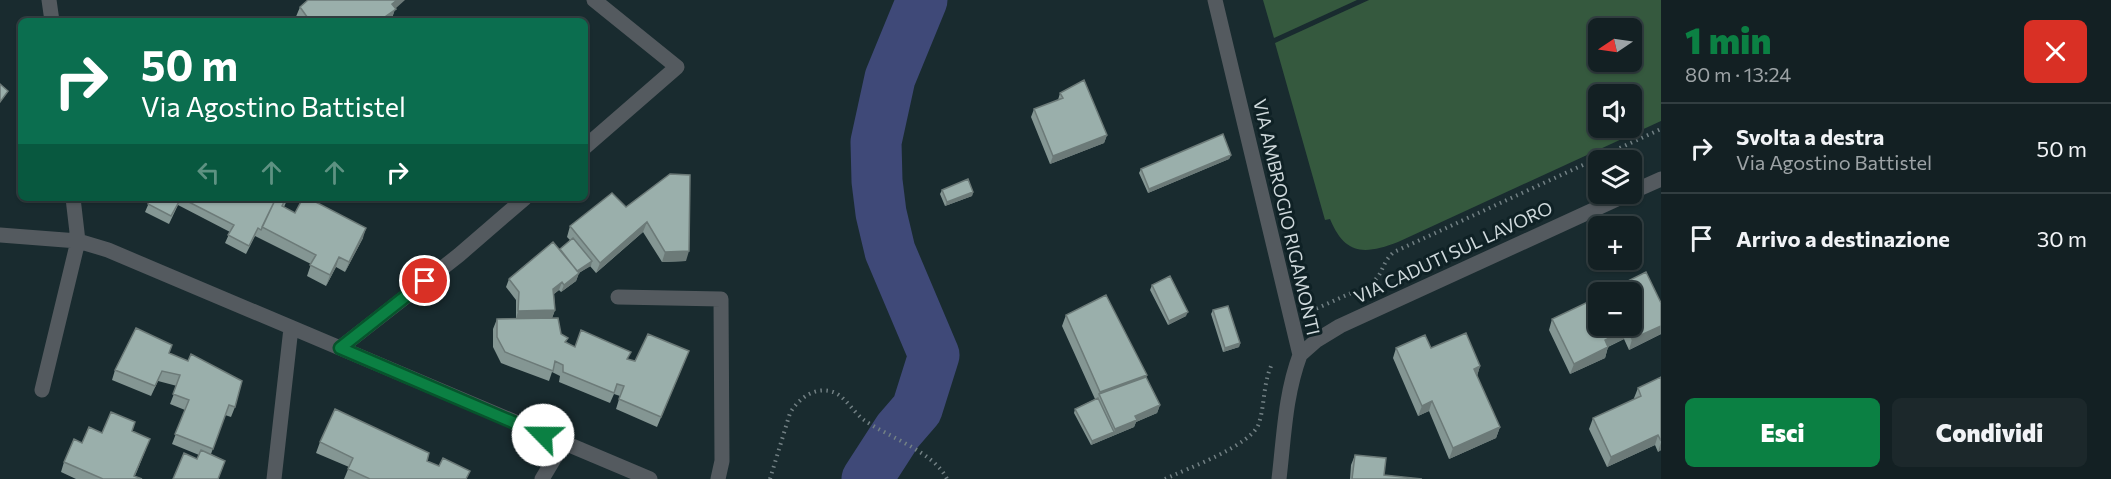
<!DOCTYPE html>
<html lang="it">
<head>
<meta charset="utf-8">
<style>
  :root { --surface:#132023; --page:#1c282b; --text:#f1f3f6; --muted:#9da3a6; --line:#323e41; --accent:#0b8043 }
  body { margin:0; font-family:Commissioner,sans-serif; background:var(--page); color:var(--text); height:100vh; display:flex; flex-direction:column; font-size:22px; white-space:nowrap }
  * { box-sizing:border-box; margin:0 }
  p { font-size:20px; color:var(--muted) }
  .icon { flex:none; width:33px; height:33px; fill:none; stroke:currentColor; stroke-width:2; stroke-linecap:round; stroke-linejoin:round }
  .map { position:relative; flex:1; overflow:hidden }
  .side { display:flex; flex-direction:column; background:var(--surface); width:450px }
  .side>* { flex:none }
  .guide { position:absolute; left:18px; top:18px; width:570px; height:183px; border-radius:9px; box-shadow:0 2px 4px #0004,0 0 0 2px var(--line); background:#0b6e4f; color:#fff; overflow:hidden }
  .needle { width:39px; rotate:257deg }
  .buttons { position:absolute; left:1588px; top:18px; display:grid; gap:12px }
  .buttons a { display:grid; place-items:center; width:54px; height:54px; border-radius:9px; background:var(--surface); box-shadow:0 2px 4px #0004,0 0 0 2px var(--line); font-size:30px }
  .pin { position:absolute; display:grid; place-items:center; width:51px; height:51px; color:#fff; margin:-26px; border:3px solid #fff; border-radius:50%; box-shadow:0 2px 6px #0007 }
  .me { position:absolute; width:66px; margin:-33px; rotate:293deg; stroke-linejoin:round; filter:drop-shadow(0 0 4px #0008) }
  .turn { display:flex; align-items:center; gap:21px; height:126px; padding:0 24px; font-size:27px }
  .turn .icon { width:78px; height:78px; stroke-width:2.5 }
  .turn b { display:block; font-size:42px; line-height:51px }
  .lanes { display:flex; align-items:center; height:57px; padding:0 24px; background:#0003; justify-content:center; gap:30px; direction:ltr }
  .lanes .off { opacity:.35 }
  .round { display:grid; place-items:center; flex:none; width:63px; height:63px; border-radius:9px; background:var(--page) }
  .head { display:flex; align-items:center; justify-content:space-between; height:102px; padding:0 24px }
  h1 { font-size:36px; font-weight:800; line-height:45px; color:var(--accent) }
  .action { display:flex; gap:12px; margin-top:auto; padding:12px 24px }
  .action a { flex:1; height:69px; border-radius:9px; background:var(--accent); color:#fff; font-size:24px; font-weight:800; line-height:69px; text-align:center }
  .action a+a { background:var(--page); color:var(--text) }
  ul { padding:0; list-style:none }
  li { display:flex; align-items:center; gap:18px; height:90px; padding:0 24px; border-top:2px solid var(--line) }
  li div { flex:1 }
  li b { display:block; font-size:22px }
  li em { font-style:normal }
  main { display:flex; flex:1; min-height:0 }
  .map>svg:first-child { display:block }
</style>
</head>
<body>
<main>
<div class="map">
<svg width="1661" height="479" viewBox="0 0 1661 479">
  <rect width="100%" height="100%" fill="#192b2f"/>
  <!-- green -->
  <path fill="#35593e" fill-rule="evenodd" d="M1263,0h94l-83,38z
    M1369,0h292v121l-263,121c-34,13 -53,13 -68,-23l-5,1 -50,-177zM1599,28h33v34h-33zM1599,94h33v34h-33z"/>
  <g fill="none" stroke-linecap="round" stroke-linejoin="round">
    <!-- river -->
    <path stroke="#3f4978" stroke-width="51" d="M867,479l31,-48 19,-22 17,-54 -44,-104 -9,-38 -4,-32 -1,-39 14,-64 32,-78"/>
    <!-- path -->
    <path stroke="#728084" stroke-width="4" stroke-dasharray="1.5 4.5" stroke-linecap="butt" d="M1311,311l58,-26c16,-11 11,-21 25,-33l267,-123
      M770,479l20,-66c9,-15 25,-27 43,-21 12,4 20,20 31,28 24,17 70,32 83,59
      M1165,479c21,-10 88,-34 94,-56 6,-19 4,-40 13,-59"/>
    <!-- minor -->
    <path stroke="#545a5f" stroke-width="15" d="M49,0l3,21
      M1215,0l85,355c-15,40 -16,82 -21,124
      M585,147l92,-80 -83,-67
      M1632,192l29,-13
      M0,235l78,6 30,9 542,229
      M618,297l103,2 1,162 -4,18
      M340,348l119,-93 66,-57
      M1300,355l17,-15 23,-14 288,-132
      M42,390l36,-149 -5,-43
      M274,479l17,-151
      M542,479l21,-35"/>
  </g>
  <!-- wall -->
  <path fill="#849693" d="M300,7l95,2 -4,12h-94l-2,-2z
    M1060,93l47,42 -3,8 -54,21 -19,-47 3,-8 24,-9z
    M1231,155l-2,4 -81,34 -9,-20 2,-4z
    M670,174l16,87 -24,1 -19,-30 -47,41 -6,-7 -11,7 -3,8 -15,11 -2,-2 -5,4 1,16 -3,8 9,16 7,4 -2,4 9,5 60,14h50l-28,66 -41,-18 4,-13 -6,-2 -4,9 -51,-21 1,-6 -8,-4 -3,9 -48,-18 -8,-16v-18l4,-10 19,-1v-18l-10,-13 3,-8 51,-30 10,-9 -3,-3 3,-11 56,-19z
    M942,190l31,2 -1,4 -27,10 -5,-12z
    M151,198h137l-4,9 11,6 68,25 -18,34 -9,-5 -10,19 -19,-10 4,-12 -56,-28 -9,18 -21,-11 5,-11 -52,-27 -9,19 -24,-12z
    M1646,272l15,31v31l-32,16 -5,-11 -16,8 -3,11 -35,16 -21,-44 3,-11 36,-17 4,8 7,-4v20h33v-34h-25l1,-1z
    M1152,285l34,31 -18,9 -18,-35z
    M1213,310l27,33 -1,4 -16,5 -12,-38z
    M1066,315l81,60 -1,2 14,28 -3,8 -21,9 -2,5 -43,18 -17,-32 1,-4 20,-10 -33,-73z
    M1396,348h35l49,18 -3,10 23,51 -4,11 -47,21 -20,-48 -11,5 -25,-58z
    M169,353l66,54 -4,10 -6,-2 -14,39 14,7 -7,18h-45l24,-20 2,-4 -27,-11 13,-34 -15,-6 7,-18 -19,-5 -7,15 -39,-16 3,-10z
    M1661,377v73l-3,2 -3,-7 -48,22 -18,-38 4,-11 42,-19 -1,-1 4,-10z
    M132,431l14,18 -11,27 7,3h-66l-15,-7 3,-10 18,-19 20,-10z
    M320,442l107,19 40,18h-123l5,-12 -33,-14z
    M1355,455l29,20 38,4h-72l1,-14z"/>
  <!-- shaded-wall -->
  <path fill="#6c7a78" d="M397,0h8l-10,9 -4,12h-12l13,-17z
    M1107,135l-3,8 -54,21 3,-8z
    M1231,155l-2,4 -81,34 1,-4z
    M973,192l-1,4 -27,10 2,-4z
    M647,222l-4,10 -47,41 4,-10z
    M366,228l-3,10 -18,34 4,-10z
    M689,251l-3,10 -24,1 3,-10z
    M339,257l-3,10 -10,19 4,-11z
    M592,261l-1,5 -18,10 1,-4z
    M579,273l-3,8 -15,11 3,-7z
    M562,282l-3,8 -8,6 2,-7z
    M555,310l-3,8 -36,1 2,-8z
    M1188,312l-2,4 -18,9 1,-4z
    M1661,326v8l-32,16 3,-11z
    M1627,329l-3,10 -23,11 4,-10z
    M1240,343l-1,4 -16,5 2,-4z
    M1608,347l-3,11 -35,16 4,-10z
    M1480,366l-3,10 -3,-7z
    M1147,375l-4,10 -44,9 -3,8 4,-10z
    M1432,401l-3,10 -11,5 4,-10z
    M1160,405l-3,8 -21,9 -2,5 -43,18 1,-4 22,-9 1,-3 20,-13z
    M1500,427l-4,11 -47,21 4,-11z
    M1658,435l-3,10 -48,22 4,-10z
    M1661,442v8l-3,2z"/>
  <!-- building -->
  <path fill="#9aafab" stroke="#6c7a78" stroke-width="1.5" d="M308,0h89l-5,4 4,5 -17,12h-69l-10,-14z
    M1084,80l23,55 -54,21 -19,-47 29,-11 -3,-5z
    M0,84l8,7 -8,11z
    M1223,134l8,21 -82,34 -8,-20z
    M670,174l20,1 -1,76 -24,1 -18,-30 -47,41 -30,-37 42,-33 14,14z
    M968,179l5,13 -26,10 -5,-12z
    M151,198h30l-10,18 -23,-12z
    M181,198h95l-15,32 -3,-2 -9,18 -21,-11 6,-10z
    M276,198h10l-4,8 13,7 8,-15h5l58,30 -17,34 -10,-5 -9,18 -20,-10 6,-10 -54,-28z
    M573,238l19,23 -15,10 -17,-22z
    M553,242l26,31 -15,12 -2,-3 -9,7 2,21 -37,1 1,-19 -10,-13z
    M1646,272l15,31v23l-29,13 -5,-10 -22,11 3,7 -34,17 -22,-45 36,-17 4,8 7,-4v20h33v-34h-23l-1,-1z
    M1170,276l18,36 -19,9 -17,-36z
    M1106,295l41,80 -47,17 -34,-77z
    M1228,306l12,37 -15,5 -12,-38z
    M558,318l3,16 7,4 -3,4 10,5 6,-17 50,22 -4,7 8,2 13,-27 41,17 -28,66 -42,-18 5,-13 -7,-2 -3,9 -51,-21v-7l-8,-4 -2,10 -48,-19 -8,-15v-18z
    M136,328l36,17 -3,8 19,8 3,-7 51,27 -7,26 -6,-2 -16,44 -38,-15 14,-34 -16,-6 7,-19 -18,-4 -7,15 -40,-16z
    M1466,333l14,33 -6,3 26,58 -47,21 -21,-47 -10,5 -26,-58 29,-13 6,13z
    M1146,377l14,28 -25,11 2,4 -22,9 -16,-35z
    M1661,377v64l-3,-6 -47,22 -18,-39 48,-22 -3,-8z
    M1098,398l16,34 -22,9 -17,-32z
    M335,409l94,44 -2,8 12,5 4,-8 27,13 -4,8h-96l-22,-10 5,-11 -33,-16z
    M111,412l24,10 -3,9 18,8 -16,37 8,3h-39l-39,-17 10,-23 8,4 7,-16 13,6z
    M201,450l24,11 -7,18h-45l11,-26 13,6z
    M1355,455l31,3 -2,17 38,4h-70z"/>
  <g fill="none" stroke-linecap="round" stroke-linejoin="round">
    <!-- route casing -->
    <g stroke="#07532c" stroke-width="15">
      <path id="route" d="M425,281l-85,67 203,87"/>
    </g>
    <!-- route -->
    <use href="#route" stroke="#0b8043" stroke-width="10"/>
  </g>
  <g text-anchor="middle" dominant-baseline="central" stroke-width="6" stroke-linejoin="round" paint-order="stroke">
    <!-- street labels -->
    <g font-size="18" fill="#cfd9dc" stroke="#0f2125">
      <text transform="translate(1287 217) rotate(77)">VIA AMBROGIO RIGAMONTI</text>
      <text transform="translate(1453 252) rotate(-25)">VIA CADUTI SUL LAVORO</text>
    </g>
  </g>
</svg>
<div class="buttons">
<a><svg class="needle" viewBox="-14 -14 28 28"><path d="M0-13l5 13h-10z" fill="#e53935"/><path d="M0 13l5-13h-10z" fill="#9da3a6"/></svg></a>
<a><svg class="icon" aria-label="sound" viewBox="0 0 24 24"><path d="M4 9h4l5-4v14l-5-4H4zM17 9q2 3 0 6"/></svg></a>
<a><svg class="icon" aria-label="layers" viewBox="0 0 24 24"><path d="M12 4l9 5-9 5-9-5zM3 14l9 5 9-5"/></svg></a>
<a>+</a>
<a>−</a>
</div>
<div class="pin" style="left:425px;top:281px;background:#d93025"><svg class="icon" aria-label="arrive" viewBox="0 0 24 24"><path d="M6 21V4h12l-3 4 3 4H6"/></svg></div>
<svg class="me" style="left:543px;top:435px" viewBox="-20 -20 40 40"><circle r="19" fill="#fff"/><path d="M0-13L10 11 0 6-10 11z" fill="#0b8043"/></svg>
<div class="guide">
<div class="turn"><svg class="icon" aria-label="right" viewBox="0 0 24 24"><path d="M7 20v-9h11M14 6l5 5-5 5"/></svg><div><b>50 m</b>Via Agostino Battistel</div></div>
<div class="lanes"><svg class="icon off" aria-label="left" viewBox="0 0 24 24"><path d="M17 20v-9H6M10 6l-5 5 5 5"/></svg><svg class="icon off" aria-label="ahead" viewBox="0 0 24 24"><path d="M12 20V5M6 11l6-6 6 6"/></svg><svg class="icon off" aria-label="ahead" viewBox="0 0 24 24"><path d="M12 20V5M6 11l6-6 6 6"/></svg><svg class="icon" aria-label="right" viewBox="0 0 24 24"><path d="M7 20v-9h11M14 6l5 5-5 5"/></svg></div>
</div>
</div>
<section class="side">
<div class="head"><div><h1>1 min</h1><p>80 m · 13:24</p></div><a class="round" style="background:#d93025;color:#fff"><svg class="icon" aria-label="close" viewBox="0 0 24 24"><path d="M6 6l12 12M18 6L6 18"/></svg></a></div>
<ul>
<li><svg class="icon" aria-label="right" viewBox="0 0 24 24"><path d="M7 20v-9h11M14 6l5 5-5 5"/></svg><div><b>Svolta a destra</b><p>Via Agostino Battistel</p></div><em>50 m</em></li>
<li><svg class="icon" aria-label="arrive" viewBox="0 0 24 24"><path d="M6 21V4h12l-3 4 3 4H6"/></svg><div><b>Arrivo a destinazione</b></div><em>30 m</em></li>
</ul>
<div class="action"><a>Esci</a><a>Condividi</a></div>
</section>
</main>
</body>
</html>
